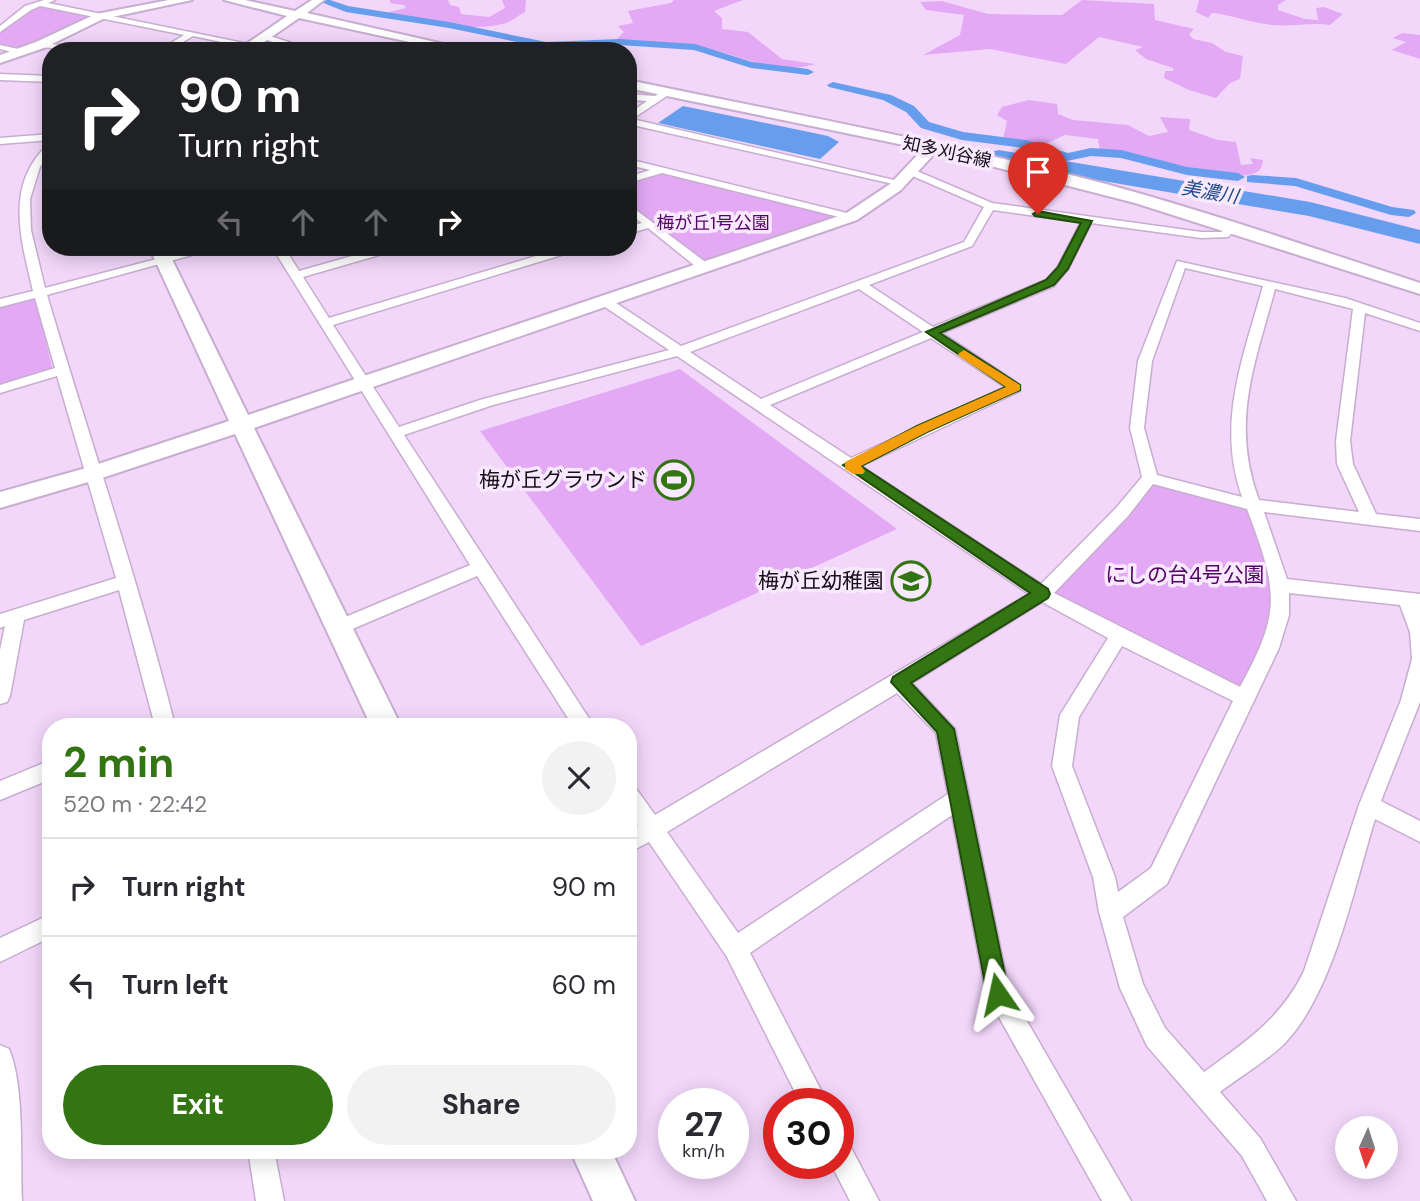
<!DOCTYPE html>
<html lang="en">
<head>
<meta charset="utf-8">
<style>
  :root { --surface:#fff; --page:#f2f2f3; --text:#2b2b33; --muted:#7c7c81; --line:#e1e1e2; --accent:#337512 }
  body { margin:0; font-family:"DM Sans","Noto Sans JP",sans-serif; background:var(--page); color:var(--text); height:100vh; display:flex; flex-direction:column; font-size:26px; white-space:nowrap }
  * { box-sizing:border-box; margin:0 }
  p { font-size:23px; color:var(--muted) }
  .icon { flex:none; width:38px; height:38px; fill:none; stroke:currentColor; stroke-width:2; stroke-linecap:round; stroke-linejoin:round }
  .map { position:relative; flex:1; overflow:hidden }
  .sheet { position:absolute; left:42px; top:718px; width:595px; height:441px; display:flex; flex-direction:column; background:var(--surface); border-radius:28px; box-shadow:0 4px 18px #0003 }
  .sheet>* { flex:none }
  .banner { position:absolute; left:42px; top:42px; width:595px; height:214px; border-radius:28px; box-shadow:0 4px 18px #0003; background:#202124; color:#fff; overflow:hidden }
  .needle { width:46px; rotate:183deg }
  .tools { position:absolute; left:1335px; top:1116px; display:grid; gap:14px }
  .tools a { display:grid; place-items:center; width:63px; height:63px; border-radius:50%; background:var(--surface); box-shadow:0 4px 18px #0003; font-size:35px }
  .speed { position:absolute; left:658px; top:1088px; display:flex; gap:14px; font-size:35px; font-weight:700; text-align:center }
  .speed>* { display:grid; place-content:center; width:91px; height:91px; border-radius:50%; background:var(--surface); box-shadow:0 4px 18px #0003; line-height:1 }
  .speed small { font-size:18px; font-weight:400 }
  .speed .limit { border:10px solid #d22; background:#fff; color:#111 }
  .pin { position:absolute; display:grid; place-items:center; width:60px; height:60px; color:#fff; margin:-72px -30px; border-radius:50% 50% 50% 0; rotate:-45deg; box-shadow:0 0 7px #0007 }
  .pin .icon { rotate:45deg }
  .me { position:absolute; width:77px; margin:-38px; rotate:349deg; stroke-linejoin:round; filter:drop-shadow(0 0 5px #0008) }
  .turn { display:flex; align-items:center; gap:24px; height:147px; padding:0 21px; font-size:32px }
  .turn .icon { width:91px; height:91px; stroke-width:2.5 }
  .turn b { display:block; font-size:49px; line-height:60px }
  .lanes { display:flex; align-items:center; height:66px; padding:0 21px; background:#0003; justify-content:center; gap:35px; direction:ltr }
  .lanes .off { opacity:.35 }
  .round { display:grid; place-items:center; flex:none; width:74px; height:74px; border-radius:37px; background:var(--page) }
  .summary { display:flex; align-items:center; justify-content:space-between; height:119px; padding:0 21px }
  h1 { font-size:42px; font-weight:700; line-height:52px; color:var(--accent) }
  .cta { display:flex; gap:14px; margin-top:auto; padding:14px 21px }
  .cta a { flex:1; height:80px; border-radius:42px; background:var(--accent); color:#fff; font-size:28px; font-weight:700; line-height:80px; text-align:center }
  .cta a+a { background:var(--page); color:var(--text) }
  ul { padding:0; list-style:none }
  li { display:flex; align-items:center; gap:21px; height:98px; padding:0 21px; border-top:2px solid var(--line) }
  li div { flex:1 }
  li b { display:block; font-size:26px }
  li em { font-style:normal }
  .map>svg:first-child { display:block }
</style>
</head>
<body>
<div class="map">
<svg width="1420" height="1201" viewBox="0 0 1420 1201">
  <rect width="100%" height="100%" fill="#f2d7fb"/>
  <!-- green -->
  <path fill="#e3a9f5" d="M390,0h58l2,5 9,2 2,7 28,3 16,-9 -3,-8h24l-1,12c-6,3 -13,9 -19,11 -34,11 -89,-4 -125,-9l25,-6 -2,-3 -14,-2z
    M674,0h69l-29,11 8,7v11l26,3 34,27 33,5c-44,14 -78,-13 -119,-17 -27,-4 -55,-3 -82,-5l10,-10 -6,-6 15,-3 -5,-12 43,-8z
    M1082,0l72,4 1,16 39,9 -5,5 4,5 19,4 14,9 17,4 -3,23 -10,4 -14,15 -27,-8 -25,-12 1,-7h8v-3l-27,-9 -11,-9 8,-3 -44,-10 -33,27 -76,-15 -67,6 37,-20 4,-20 -38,-5 -6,-8 22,-1 46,13 74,1z
    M1199,0h87l-8,5v5l27,9 13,1 -2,-12 8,-1 19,7 -13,11c-19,-3 -38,2 -57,0 -22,-2 -40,-10 -61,-12l-4,5 -12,-6z
    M41,6l51,10 -60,29 -15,4 -17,-3v-13l33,-26z
    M1402,33l18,2v24l-28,-9 14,-8 -13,-4z
    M1029,100l28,4 1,10 15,6 55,5 21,11 19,-4 -8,-15 30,2 -1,11 29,10 18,2 5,23 12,-1 -3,-6 13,2c-1,6 -2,11 -8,13 -25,12 -123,-19 -155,-22l-2,-12 -33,-4 -22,10 -40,-6 4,-18 -10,-6 5,-8z
    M662,170l189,47 -147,50 -76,-59v-28z
    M28,299l8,1 16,67 -5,5 -47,14v-80z
    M680,369l217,160 -256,117 -161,-215z
    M1150,478l102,27 28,109 -36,84 -202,-104z"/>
  <!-- water -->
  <path fill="#679ded" d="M683,106l145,30 11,6 -19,17 -162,-36z"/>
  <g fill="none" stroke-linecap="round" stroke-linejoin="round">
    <!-- canal -->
    <path fill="#679ded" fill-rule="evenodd" d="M316,0h14l18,6 101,16 97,20 74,-3 75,5 57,18 56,7 6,3 -6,3 -57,-7 -57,-18 -74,-5 -74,3 -97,-20 -103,-16z
      M833,82l58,13 23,11 15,16 34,10 63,8 42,13 23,-5 30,2 66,17 51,6 7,4 -7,4 -51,-6 -66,-17 -30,-2 -24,5 -43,-13 -62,-8 -41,-12 -15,-16 -23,-12 -54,-13 -2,-2z
      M1252,175l44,3 96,29 22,3 2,3 -7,4 -18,-2 -96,-29 -48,-4v-6z"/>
    <!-- river -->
    <path fill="#679ded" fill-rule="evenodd" d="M999,150l311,52 110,28v14l-111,-28 -318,-54 -3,-5 3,-5z"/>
    <!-- street casing -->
    <g stroke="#c7adcf" stroke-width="3">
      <path id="street" d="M44,0h11l-7,3 235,48h-18l-72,-15 -25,15h-10l26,-16 -144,-29 -9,4 -31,22v-6l25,-20z
        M264,34l52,17h-15l-40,-13z
        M40,43l62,6 4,2 -69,-4z
        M0,45l23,5 1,2 -4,2 -20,-5z
        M0,74l51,2v6l-51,-2z
        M667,89l4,3 -1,2 -38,25 275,64 -5,3 -274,-62v-10l19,-13 -19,-1v-6l27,2z
        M51,134v6l-51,4v-6z
        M51,142v10l-11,15 -10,32 1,31 14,58 158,-41h18l-174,48c42,143 92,286 128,431h-20l-36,-136 -95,30 -14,76 -3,6 -7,2v-54l5,-24 -5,2v-14l116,-36 -59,-202 -57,17v-8l55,-17 -20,-70 -35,9v-8l33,-8c-10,-44 -26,-93 3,-133 5,-6 9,-12 15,-16z
        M628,159l227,56 1,2 -5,3 -189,-47 -34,10v-6l22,-7 -22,-5z
        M912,169l80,34 209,29h20l11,-8 6,3 -10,10 -27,1 -110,-15 -23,46 -14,17 -112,47 78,52v6l-159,75 180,118 75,-76 26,-31 -12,-49 8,-67 39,-100 168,37 75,25v8l-55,-18 -15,128 3,23 23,50 44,5v12l-156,-19 23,67 133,15v108l-39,99 39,20v21l-45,-23c-21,68 -41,172 -90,224 -18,18 -44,33 -65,49l40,46 36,63h-29l-25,-45 -95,-110 -27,-58 -21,-76 -6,-35 -41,-111 8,-51 48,-77 -66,-36 -130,81 43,46 54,261 122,211h-29l-116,-207 -34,-179 -202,138 78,151h-27l-74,-147 -78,-115 -21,11v-22l10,-5 -10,-14v-27l7,2 20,28 374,-221 -352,-238 -184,49 -89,30 190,291h-21l-96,-150 -134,57h-12l-3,-5 3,-5 139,-58 -198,-318h12l15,24 85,-24h18l-2,2 -97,28 26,41 237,-71h17l-2,2 -248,76 66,102 84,-28 186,-49 -67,-45v-6h8l71,47 283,-104 20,-35 -76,-33v-4zM993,210l88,12 -24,46 -11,12 -113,47 -64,-42 103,-39zM1185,268l78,18c-20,72 -47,137 -21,211l-85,-22 -13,-47 8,-67zM859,289l64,43 -162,67 -71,-47zM1275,289l78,20 -17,132 1,23 22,48 -100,-12c-29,-77 -4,-136 16,-211zM931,338l74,49 -154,71 -81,-53zM1153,484l94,25c30,80 36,101 -7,178l-186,-94 74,-77zM1289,593l111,12 10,27 2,27 -11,41 -42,105 -55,166c-23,48 -59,71 -100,101l-39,-44 -22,-44 -20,-67 44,-33 112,-236 10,-33zM1122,646l111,55 -82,167 -33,24 -3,-15 -43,-111 7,-49zM897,693l39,40 12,61 -210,139 -71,-101z
        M628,204l80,60v6h-8l-52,-42 -20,6v-7l14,-4 -14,-10z
        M51,760v19l-51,21v-19z
        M51,914v23l-51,25v-24z
        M0,1045l9,4c16,38 11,109 13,152h-22z
        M838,1136l9,4 32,61h-29l-19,-37h7z
        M248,1150h26l10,51h-28z"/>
    </g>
    <!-- secondary casing -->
    <g stroke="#c7adcf" stroke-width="4">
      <path id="secondary" d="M169,0h23l-89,19 -59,29 -44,15v-8l36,-13 60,-28z
        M224,0h21l50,11 17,-11h12l-17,13 168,38h-24l-152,-33 -48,33h-15l51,-35z
        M628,80c160,33 320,63 478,104 106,29 210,65 314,99v11l-285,-91 -199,-51 -35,38 -44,30 -603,208 147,298h-30l-136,-292 -133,44 -102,30v-16l86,-24 143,-47 -80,-174h17l82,168 597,-201 45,-30 33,-35 -295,-61z
        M570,1150h41l24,51h-42z"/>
    </g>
    <!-- street -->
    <use href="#street" fill="#fff" fill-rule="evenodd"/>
    <!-- secondary -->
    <use href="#secondary" fill="#fff" fill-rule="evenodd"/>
  </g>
  <!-- route -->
  <path fill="#337512" stroke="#214c0c" stroke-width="2" d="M1038,211l54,10 -24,48 -14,16 -114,48 80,52v5l-93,42 -66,34 187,123 2,5 -2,4 -137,85 43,46 55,265 -3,8 -8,3 -8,-3 -3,-8 -50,-262 -46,-50 2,-5 137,-84 -187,-128 74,-39 89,-39 -80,-55 120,-52 12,-13 23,-44 -46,-7 -2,-2z"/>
  <!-- slow -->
  <path fill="#f59e0b" d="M964,350l56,35v5l-93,42 -66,34 4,5 -2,3h-10l-8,-5v-7l72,-36 89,-39 -47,-31 -1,-2z"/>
  <!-- icons -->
  <defs>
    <g id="stadium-ring" transform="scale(2.0125)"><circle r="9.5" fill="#f9e9fe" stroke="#337512" stroke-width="1.5"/><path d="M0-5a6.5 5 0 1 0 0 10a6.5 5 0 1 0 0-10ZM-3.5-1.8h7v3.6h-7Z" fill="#337512"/></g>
    <g id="school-ring" transform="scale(2.0125)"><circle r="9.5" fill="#f9e9fe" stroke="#337512" stroke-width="1.5"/><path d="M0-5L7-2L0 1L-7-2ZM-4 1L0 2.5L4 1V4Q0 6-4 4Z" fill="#337512"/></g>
  </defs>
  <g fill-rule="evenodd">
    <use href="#stadium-ring" x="674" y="480"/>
    <use href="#school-ring" x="911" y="581"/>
  </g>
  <g text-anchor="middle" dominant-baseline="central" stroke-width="7" stroke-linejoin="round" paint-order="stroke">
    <!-- far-street labels -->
    <g font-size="18" fill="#170d19" stroke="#f9e9fe">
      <text transform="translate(947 152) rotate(12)">知多刈谷線</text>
    </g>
    <!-- far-park labels -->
    <g font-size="18" fill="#530466" stroke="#f9e9fe">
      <text x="713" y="223">梅が丘1号公園</text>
    </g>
    <!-- far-water labels -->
    <g font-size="19" font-style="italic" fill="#1d4988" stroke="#f9e9fe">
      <text transform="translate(1210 192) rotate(10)">美濃川</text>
    </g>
    <!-- poi labels -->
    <g font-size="21" fill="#170d19" stroke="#f9e9fe" text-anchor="end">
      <text x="647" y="480">梅が丘グラウンド</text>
      <text x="884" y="581">梅が丘幼稚園</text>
    </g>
    <!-- park labels -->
    <g font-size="21" fill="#530466" stroke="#f9e9fe">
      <text x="1185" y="575">にしの台4号公園</text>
    </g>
  </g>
</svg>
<div class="tools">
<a><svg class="needle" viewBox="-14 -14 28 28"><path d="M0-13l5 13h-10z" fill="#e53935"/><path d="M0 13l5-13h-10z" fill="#7c7c81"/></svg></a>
</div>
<div class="speed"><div>27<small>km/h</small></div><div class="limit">30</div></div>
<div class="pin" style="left:1038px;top:214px;background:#d93025"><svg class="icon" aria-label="arrive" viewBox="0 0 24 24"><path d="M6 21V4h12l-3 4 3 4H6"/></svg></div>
<svg class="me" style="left:998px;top:994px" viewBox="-20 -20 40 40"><path d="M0-17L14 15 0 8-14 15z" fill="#337512" stroke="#fff" stroke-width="4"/></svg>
<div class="banner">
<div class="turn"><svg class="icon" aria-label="right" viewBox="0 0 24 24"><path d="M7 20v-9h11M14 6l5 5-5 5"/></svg><div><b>90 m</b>Turn right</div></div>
<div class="lanes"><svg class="icon off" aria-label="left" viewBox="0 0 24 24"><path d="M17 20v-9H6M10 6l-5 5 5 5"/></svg><svg class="icon off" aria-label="ahead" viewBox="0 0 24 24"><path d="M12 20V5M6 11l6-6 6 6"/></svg><svg class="icon off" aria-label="ahead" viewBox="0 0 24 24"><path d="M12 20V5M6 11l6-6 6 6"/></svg><svg class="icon" aria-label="right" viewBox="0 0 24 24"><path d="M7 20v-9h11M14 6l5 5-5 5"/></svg></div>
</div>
<section class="sheet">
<div class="summary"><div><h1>2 min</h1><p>520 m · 22:42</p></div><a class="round"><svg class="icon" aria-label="close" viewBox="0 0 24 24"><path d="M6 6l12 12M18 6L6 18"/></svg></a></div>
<ul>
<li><svg class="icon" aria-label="right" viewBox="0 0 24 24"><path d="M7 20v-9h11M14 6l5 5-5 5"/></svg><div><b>Turn right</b></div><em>90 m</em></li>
<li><svg class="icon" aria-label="left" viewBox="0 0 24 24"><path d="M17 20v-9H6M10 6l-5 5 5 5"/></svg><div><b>Turn left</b></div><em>60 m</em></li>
</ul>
<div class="cta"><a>Exit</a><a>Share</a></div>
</section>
</div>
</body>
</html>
